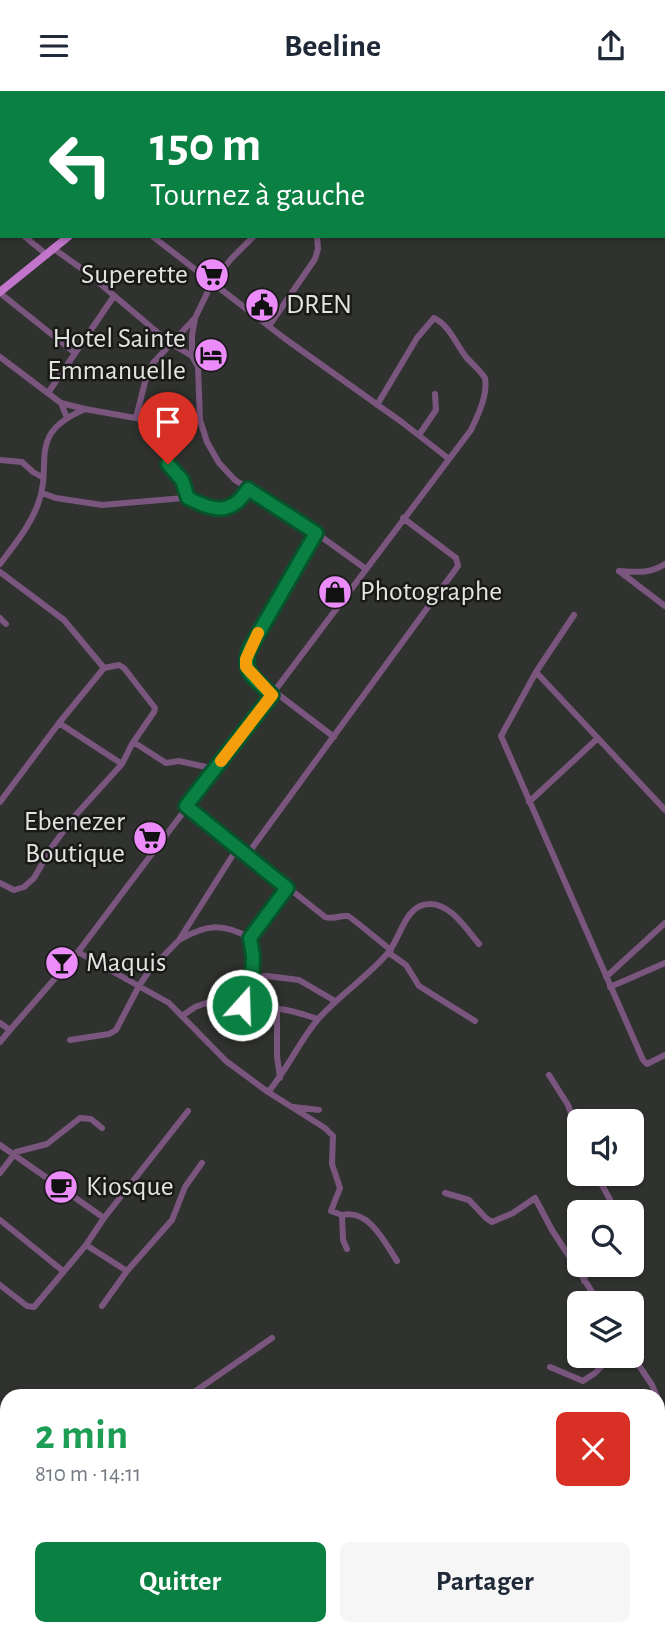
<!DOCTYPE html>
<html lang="fr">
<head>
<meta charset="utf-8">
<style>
  :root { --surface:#fff; --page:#f6f6f7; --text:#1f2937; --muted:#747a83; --accent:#0b8043 }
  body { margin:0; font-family:"Alegreya Sans",sans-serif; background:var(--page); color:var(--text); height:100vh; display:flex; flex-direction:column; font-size:26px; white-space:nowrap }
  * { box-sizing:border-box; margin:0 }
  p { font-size:23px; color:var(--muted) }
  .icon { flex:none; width:38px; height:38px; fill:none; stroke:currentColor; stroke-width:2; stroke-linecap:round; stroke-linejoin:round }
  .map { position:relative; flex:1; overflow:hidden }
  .details { position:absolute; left:0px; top:1298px; width:665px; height:247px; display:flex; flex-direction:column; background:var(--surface); border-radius:21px 21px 0 0; box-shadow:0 2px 5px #0004 }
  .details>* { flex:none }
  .top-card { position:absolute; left:0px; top:0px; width:665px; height:147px; box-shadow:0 2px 5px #0004; background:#0b8043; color:#fff; overflow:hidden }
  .tools { position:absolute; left:567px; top:1018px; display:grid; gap:14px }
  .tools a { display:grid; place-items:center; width:77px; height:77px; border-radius:10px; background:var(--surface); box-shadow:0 2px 5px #0004; font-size:35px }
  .pin { position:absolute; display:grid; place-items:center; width:60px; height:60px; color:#fff; margin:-72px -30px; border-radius:50% 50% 50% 0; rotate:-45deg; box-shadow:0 0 7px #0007 }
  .pin .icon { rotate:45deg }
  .me { position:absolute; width:77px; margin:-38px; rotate:20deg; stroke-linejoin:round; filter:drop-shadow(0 0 5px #0008) }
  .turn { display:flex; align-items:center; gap:24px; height:147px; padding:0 35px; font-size:32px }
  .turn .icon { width:91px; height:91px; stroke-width:2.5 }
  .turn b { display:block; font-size:49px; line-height:60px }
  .round { display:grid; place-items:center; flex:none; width:74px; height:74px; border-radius:10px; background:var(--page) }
  .head { display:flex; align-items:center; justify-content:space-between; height:119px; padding:0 35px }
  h1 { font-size:42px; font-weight:700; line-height:52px; color:#1e9e55 }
  .primary-button { display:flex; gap:14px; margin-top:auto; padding:14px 35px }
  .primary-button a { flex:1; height:80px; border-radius:10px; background:var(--accent); color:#fff; font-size:28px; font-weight:700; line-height:80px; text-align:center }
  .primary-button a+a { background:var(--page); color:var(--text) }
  header { display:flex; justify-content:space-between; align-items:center; height:91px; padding:0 35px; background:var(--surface); font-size:32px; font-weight:700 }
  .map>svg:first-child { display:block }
</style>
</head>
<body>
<header><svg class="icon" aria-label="menu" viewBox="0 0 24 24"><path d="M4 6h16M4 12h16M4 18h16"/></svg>Beeline<svg class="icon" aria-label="share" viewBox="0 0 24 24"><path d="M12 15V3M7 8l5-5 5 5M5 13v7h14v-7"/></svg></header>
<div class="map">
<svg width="665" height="1544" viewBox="0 0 665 1544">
  <rect width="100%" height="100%" fill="#30322f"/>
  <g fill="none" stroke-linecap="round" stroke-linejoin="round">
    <!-- minor -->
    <path stroke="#7a567f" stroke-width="6" d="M96,0l2,2
      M317,0l1,2
      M12,2l1,-2
      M138,2l2,-2
      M0,16l2,-2
      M0,21l2,1
      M0,125l2,2
      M24,145l23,19
      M152,145l132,102 119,85 46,36
      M54,158l31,22 85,72 22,13 6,11 2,53 7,22 12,21 16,17 81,53 50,36
      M0,202l75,60
      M269,235l46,-67 3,-10 -1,-13
      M192,265v-21l3,-16
      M0,266l61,46 6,15
      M48,302l66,-97
      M61,312l24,6 56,10 59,1
      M136,327l10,-40 7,-15 42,-45 17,-35 19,-24 23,-23
      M162,329l-6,24 28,39 4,15
      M419,344l17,-25 -1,-16
      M0,369l22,2 11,10 9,5
      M42,402l14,5 46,7 82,-7 26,10 23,-2 5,-3 10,-14
      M0,473c14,-19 30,-38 38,-60 16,-43 -13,-69 47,-95
      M619,480l46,35
      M619,480c16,1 32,3 46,-7
      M0,481l64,48 40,48 -45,55 -59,79
      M574,524l-38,57 -35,64 142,324 4,4 18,-9
      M0,527l6,6
      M536,581l129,138
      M275,601l59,45
      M273,604c-17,-16 -32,-22 -23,-47l66,-115
      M59,632l63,41
      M135,652l31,20 13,-2 36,8
      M529,711l69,-64
      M186,715l139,111c9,3 14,-2 23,-1 3,1 36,29 43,34
      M247,764l211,-289 -2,-8 -53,-40
      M0,792l14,7 10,-3 10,-9 18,-31 21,-29 49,-54 10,-20 22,-32 1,-4 -31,-40 -5,-3 -15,3
      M181,848c26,-15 42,-16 69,-1
      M78,861l393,-522c7,-15 17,-35 14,-52 -5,-8 -13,-14 -19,-21 -10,-13 -17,-32 -32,-39l-17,20 -40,67
      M389,862l17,12 13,21 56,35
      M606,886l59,-54
      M252,891l2,-13 -4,-31 37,-50
      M610,896l55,-24
      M232,903c20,21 22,12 47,15 13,1 26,6 39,10
      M277,917v48l3,22
      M182,925l13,-9 37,-13 27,-17 8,-1 32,4 36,21
      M0,932l10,7 68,-78 91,51 57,58 42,31c20,-23 32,-53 52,-75 21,-23 47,-40 67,-63 14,-15 17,-50 43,-50 21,0 37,26 49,40
      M70,949l39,-6 7,-4 23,-44 10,-15 30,-31 59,-93
      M0,951l10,-12
      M549,984l19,30 6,17 -3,26 8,11
      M268,1001l57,36 8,8 -1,28 8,24 -9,23 11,4 1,25 4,9
      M293,1016l26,3
      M188,1020l-84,107 -18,27 41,26 45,-51 13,-33 17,-24
      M0,1054l104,73
      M0,1082l16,-21 31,-8 33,-26 11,1 11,9
      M596,1083l18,33 1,6
      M445,1102l24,7 17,18 6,4 21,-9 22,-15 17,32 48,74
      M342,1124c27,-6 42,26 55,46
      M0,1129l63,51
      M584,1190l4,-16
      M0,1194l27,21 7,1 52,-62
      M102,1215l25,-35
      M632,1264l20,30 5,12
      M550,1276l33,14 12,-8 17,-17
      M187,1306l85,-59
      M658,1318l7,17
      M658,1461l7,-8
      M0,1501l7,-6
      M201,1538l5,6
      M449,1538l4,6
      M657,1538l3,6
      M599,1544l3,-6"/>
    <!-- major -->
    <path stroke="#c176cc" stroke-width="8" d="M246,2l2,-2
      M0,201l69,-56
      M0,1326l7,7
      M188,1538l4,6"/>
  </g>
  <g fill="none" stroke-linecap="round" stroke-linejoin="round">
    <!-- route casing -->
    <g stroke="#07532c" stroke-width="18">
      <path id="route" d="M168,373l14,16 6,18c25,13 43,18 60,-9l68,44 -66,115c-10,25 6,31 22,47l-86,111 101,82 -37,50 3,18 -1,26 -20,12 10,11"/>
    </g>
    <!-- route -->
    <use href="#route" stroke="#0b8043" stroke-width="12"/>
    <!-- slow -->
    <path stroke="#f59e0b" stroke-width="12" d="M221,670l51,-66 -26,-28v-8l12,-26"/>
  </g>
  <!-- icons -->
  <defs>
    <g id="supermarket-disc" transform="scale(1.75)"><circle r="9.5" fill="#ec8cfa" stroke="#191a18"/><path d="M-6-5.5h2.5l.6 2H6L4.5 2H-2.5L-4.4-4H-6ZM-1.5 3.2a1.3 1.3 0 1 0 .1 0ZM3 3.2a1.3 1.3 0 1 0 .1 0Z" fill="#111"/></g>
    <g id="civic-disc" transform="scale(1.75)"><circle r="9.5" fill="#ec8cfa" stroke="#191a18"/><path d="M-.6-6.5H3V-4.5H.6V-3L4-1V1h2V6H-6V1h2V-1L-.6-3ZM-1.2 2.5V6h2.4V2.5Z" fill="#111"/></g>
    <g id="hotel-disc" transform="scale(1.75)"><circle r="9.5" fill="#ec8cfa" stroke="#191a18"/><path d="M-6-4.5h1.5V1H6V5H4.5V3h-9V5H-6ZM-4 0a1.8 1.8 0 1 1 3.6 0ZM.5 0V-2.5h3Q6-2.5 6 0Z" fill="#111"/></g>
    <g id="shop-disc" transform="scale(1.75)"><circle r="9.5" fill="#ec8cfa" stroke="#191a18"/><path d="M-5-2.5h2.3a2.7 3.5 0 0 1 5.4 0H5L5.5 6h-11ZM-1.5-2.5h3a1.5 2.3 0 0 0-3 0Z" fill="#111"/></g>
    <g id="bar-disc" transform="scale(1.75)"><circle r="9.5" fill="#ec8cfa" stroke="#191a18"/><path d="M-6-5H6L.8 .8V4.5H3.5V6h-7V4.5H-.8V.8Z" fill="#111"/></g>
    <g id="cafe-disc" transform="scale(1.75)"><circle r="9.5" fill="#ec8cfa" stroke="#191a18"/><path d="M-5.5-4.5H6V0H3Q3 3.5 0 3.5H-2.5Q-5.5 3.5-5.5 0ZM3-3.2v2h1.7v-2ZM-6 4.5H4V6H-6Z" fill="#111"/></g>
  </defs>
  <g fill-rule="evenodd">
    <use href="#supermarket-disc" x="212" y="184"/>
    <use href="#civic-disc" x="262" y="214"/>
    <use href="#hotel-disc" x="211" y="264"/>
    <use href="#shop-disc" x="335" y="501"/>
    <use href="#supermarket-disc" x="150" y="747"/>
    <use href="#bar-disc" x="62" y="872"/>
    <use href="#cafe-disc" x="61" y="1096"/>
  </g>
  <g text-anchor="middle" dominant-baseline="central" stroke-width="5" stroke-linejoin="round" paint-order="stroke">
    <!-- poi labels -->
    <g font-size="28" fill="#e3e4e2" stroke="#191a18" text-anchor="start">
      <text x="188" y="184" text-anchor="end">Superette</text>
      <text x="286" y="214">DREN</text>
      <text x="186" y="248" text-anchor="end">Hotel Sainte<tspan x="186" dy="32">Emmanuelle</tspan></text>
      <text x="360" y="501">Photographe</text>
      <text x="125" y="731" text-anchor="end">Ebenezer<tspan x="125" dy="32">Boutique</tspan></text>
      <text x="86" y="872">Maquis</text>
      <text x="86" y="1096">Kiosque</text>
    </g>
  </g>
</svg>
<div class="tools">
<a><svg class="icon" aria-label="sound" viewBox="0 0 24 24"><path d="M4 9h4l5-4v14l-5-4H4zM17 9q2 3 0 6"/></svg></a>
<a><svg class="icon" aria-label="search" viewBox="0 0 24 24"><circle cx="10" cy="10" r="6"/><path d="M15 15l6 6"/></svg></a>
<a><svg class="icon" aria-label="layers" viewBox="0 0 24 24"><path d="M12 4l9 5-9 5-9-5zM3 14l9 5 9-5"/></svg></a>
</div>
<div class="pin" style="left:168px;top:373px;background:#d93025"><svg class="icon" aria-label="arrive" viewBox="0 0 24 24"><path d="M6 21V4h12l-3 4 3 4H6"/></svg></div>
<svg class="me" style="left:242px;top:914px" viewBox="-20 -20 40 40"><circle r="17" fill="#0b8043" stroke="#fff" stroke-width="3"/><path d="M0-11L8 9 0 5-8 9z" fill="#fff"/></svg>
<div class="top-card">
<div class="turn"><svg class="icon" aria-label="left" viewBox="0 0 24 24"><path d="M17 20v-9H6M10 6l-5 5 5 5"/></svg><div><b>150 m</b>Tournez à gauche</div></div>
</div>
<section class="details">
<div class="head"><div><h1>2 min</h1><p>810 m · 14:11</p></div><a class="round" style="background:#d93025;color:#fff"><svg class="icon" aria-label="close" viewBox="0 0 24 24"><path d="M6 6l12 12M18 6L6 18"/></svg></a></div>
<div class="primary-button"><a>Quitter</a><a>Partager</a></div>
</section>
</div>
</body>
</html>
